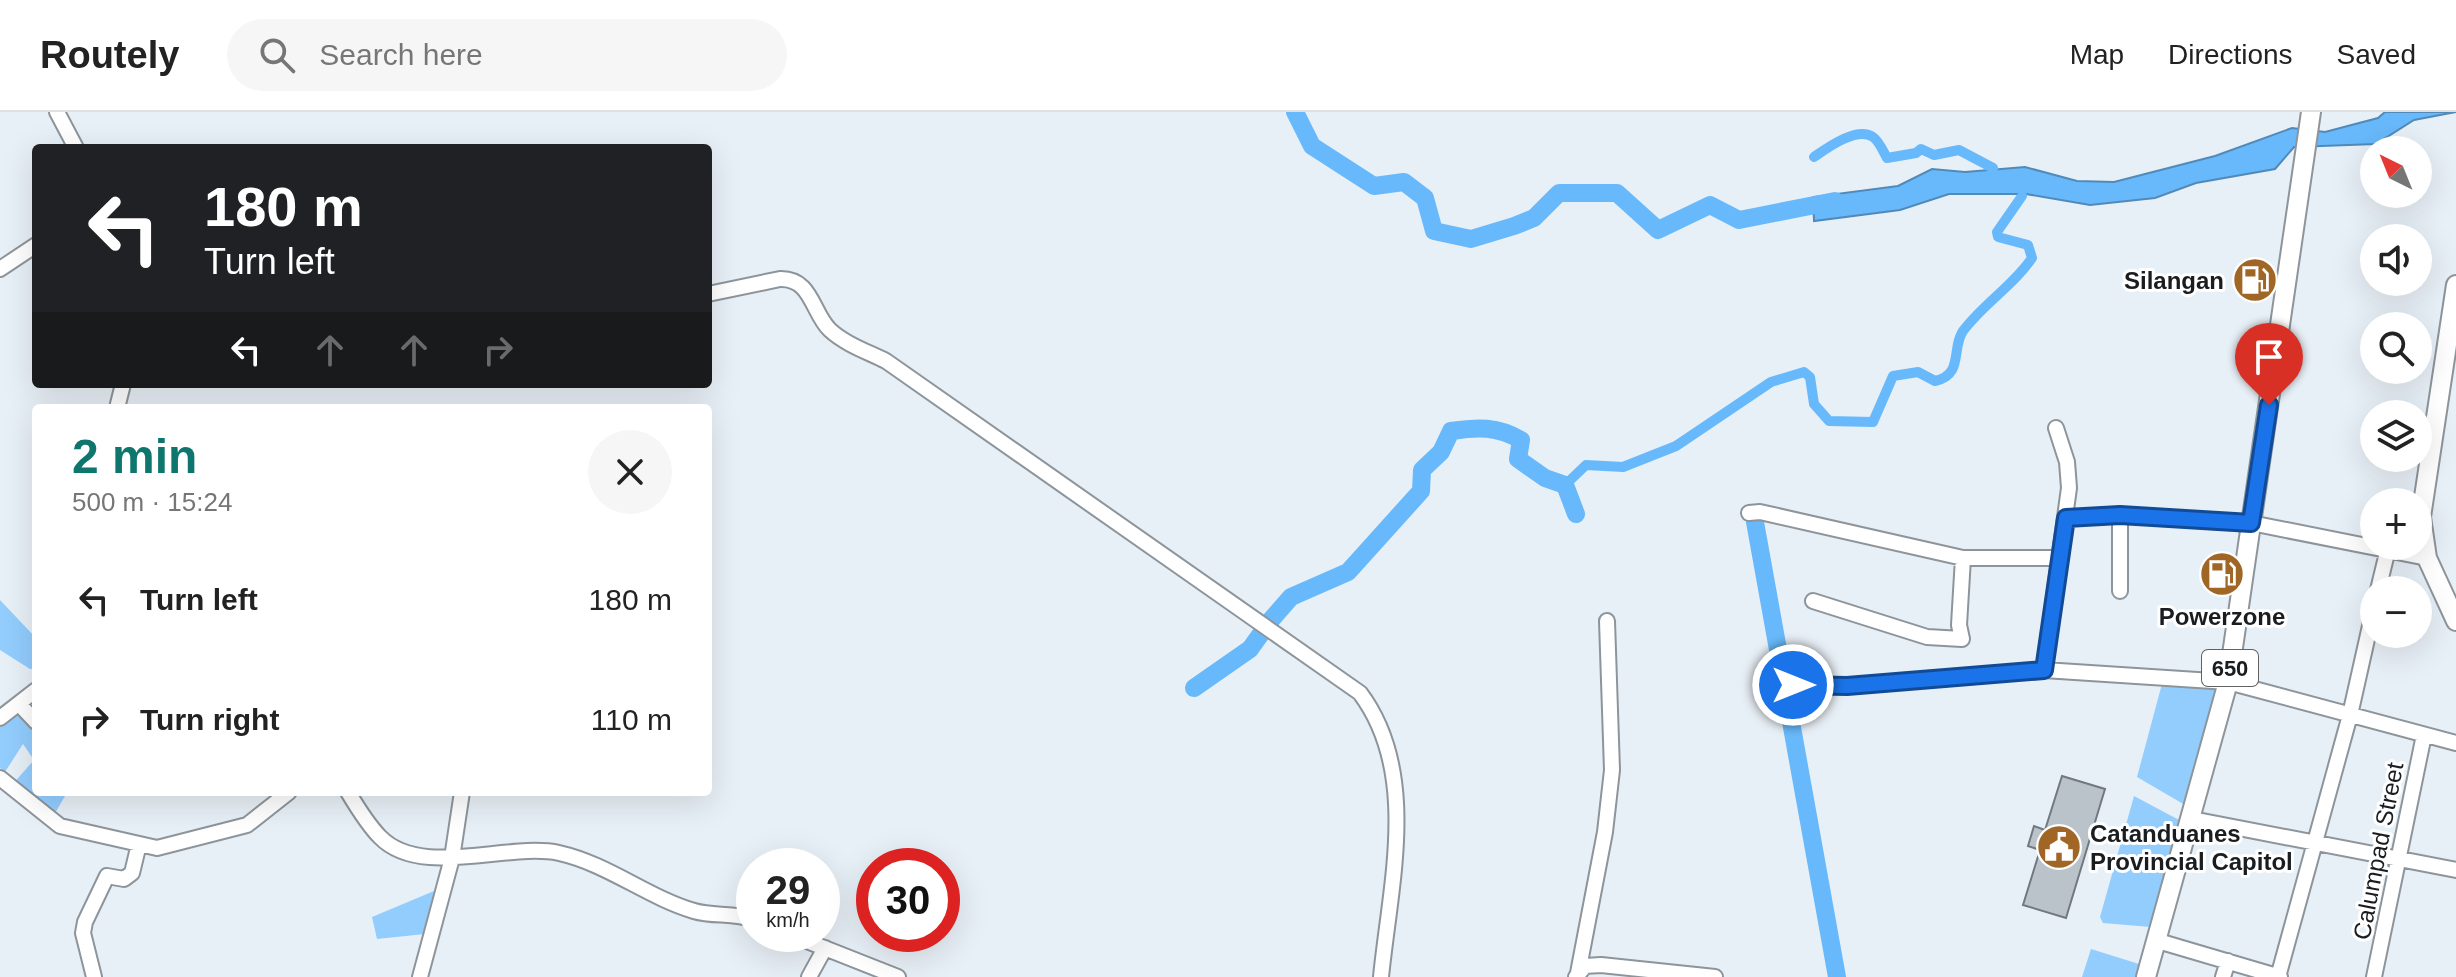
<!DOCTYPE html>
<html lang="en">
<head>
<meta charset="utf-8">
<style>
  :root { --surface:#fff; --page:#f6f6f6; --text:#222; --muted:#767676; --line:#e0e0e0; --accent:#0f766e }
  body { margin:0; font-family:Arial,sans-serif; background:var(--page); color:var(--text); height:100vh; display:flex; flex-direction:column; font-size:30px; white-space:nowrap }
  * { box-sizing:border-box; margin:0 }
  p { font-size:26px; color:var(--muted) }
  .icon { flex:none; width:44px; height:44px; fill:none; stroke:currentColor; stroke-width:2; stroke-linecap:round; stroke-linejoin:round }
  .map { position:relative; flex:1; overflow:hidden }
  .drawer { position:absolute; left:32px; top:292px; width:680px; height:392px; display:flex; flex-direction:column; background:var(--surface); border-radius:8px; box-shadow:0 8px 32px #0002 }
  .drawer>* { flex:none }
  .guide { position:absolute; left:32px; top:32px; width:680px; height:244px; border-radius:8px; box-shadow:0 8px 32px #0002; background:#202124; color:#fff; overflow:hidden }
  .needle { width:52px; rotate:317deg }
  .buttons { position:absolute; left:2360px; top:24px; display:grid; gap:16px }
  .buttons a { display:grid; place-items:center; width:72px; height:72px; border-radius:50%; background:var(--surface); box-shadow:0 8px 32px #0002; font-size:40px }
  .speed { position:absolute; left:736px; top:736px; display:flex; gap:16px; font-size:40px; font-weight:700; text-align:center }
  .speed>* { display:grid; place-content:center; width:104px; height:104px; border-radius:50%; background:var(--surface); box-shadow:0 8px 32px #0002; line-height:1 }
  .speed small { font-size:20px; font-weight:400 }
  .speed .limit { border:12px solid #d22; background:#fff; color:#111 }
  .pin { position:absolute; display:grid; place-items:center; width:68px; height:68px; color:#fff; margin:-82px -34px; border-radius:50% 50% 50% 0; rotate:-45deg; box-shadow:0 0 8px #0007 }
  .pin .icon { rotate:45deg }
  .me { position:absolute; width:88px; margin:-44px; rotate:90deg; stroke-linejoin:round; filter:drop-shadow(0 0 6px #0008) }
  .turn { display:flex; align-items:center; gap:28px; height:168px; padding:0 40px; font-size:36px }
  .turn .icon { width:104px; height:104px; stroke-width:2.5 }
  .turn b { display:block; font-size:56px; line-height:68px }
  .lanes { display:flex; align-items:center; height:76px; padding:0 40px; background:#0003; justify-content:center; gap:40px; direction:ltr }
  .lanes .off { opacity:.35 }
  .round { display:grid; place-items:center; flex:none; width:84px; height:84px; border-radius:42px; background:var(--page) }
  .headline { display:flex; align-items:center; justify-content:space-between; height:136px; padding:0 40px }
  h1 { font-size:48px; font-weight:800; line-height:60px; color:var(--accent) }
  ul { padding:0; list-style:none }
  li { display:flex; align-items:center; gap:24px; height:120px; padding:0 40px }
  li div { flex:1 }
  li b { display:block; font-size:30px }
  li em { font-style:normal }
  header { display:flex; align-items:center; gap:48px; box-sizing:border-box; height:112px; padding:0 40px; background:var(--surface); border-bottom:2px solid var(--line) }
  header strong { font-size:38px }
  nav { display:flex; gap:44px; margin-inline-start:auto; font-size:28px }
  .search { width:560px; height:72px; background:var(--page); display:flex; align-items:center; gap:20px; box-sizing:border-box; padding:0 28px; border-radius:44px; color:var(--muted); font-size:30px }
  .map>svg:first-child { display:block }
</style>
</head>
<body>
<header>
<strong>Routely</strong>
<div class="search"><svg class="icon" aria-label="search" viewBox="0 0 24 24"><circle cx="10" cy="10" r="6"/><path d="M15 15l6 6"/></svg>Search here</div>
<nav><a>Map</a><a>Directions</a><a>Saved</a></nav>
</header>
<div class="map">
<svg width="2456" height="865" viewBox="0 0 2456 865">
  <rect width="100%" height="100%" fill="#e8f0f7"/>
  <!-- green -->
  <path fill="#92cdfe" d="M0,488l36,38v31h-6l-30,-19z
    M2163,568l54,4 -32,121 -48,-28z
    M20,600l16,19v61h27l2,4 -11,19 -43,-29 23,-26 -11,-16 -18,28 -5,-4v-42z
    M2134,684l47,25 -31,106 -47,-4 -3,-6z
    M434,779l-9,43 -48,5 -5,-22z
    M2091,837l48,15 -4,13h-53z"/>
  <!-- water -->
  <path fill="#68b9fb" stroke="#518ab9" stroke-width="2" d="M2385,0h71l-42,8 -38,24 -82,3 -19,22 -79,14 -41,15 -65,7 -64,-11h-77l-49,16 -86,11 -1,-24 85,-11 34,-17 33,3 60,-5 52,14 37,1 101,-26 77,-28 33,4 53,-14z"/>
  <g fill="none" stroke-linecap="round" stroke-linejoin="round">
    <!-- canal -->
    <path stroke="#68b9fb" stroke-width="10" d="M1814,45c13,-9 43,-31 59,-20 6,4 10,14 14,21l29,-5 5,-4 13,6 25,-5 34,18
      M1565,373l21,-20 37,2 53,-21 95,-64 33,-10 6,5 4,27 15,17 44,1 20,-46 25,-4 17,9c29,-6 16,-33 28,-50 21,-28 50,-45 69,-73l-4,-13 -30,-8 -1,-5 25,-36"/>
    <!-- river -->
    <path stroke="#68b9fb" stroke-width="18" d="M1295,0l17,34 62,40 30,-4 21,16 9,33 37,8 43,-13 20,-8 25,-25h58l41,37 52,-25 29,15 96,-19
      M1755,410l82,455
      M1270,509l21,-24 57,-25 73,-81 1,-21 19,-18 10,-21c27,-4 46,-5 70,9l-3,19 27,19 20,7 11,29
      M1194,576l56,-39 13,-18"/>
  </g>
  <!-- building -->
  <path fill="#bbc3ca" stroke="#71797f" stroke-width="2" d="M2062,664l43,13 -39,129 -43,-13 17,-55 -12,-4 6,-20 11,4z"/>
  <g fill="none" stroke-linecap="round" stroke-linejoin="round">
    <!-- minor casing -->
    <g stroke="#8d959b" stroke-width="18">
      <path id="minor" d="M57,0l19,36
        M0,157l36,-24
        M708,182l72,-15c32,-1 32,34 50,51 15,14 38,22 56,31l474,332c60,80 30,192 21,284
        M117,296l6,-24
        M1749,401l11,-1 203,46h98
        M2120,403v76
        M2066,406l54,-3 131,8 176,35
        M2378,478l10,-41
        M1813,489l114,36 35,2 -3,-14 4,-67
        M2044,558l25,-182 -2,-26 -11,-34
        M1793,573l54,1 197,-16 184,12 228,61
        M19,592l17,18
        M0,606l36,-28
        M0,666l60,48 97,22 90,-23 42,-33
        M348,680c9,15 20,33 32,45 41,42 128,5 179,16 49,11 88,44 135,58 20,6 40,1 60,9
        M2192,707l264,51
        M789,822l109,43
        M2158,829l122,36
        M1578,861l27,-141 7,-62 -5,-149
        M94,865l-11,-44 2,-11 22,-46 17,3 8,-6 7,-29
        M420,865l32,-119 10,-66
        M809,865l16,-29
        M1576,865l9,-11 16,-1 114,12
        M2223,865l5,-16
        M2278,865l72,-262 24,-107
        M2374,865l50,-242"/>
    </g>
    <!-- major casing -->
    <g stroke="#8d959b" stroke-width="22">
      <path id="major" d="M2456,173l-35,232 6,41 29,63
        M2146,865l82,-295 83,-570"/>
    </g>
    <!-- minor -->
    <use href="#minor" stroke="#fff" stroke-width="14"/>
    <!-- major -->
    <use href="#major" stroke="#fff" stroke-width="18"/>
  </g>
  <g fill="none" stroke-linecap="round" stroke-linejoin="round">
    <!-- route casing -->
    <g stroke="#114b97" stroke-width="20">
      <path id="route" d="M1793,573l54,1 197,-16 22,-152 54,-3 131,8 18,-118"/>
    </g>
    <!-- route -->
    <use href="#route" stroke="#1a73e8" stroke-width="14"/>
  </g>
  <!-- icons -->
  <defs>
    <g id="fuel-disc" transform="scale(2.3)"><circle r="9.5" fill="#a06625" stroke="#fff"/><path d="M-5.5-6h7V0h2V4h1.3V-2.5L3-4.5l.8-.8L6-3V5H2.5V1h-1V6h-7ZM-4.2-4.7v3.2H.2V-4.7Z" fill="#fff"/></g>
    <g id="civic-disc" transform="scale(2.3)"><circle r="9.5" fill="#a06625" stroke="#fff"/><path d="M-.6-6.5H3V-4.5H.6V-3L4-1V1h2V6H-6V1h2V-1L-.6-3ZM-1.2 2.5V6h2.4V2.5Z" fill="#fff"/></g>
  </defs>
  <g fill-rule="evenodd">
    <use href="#fuel-disc" x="2255" y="168"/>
    <use href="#fuel-disc" x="2222" y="462"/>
    <use href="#civic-disc" x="2059" y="735"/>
  </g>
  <g text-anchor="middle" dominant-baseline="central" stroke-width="6" stroke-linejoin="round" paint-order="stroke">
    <!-- shield labels -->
    <rect fill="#fff" stroke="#5f6163" stroke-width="2" x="2202" y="538" width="56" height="36" rx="6"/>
    <g font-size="22" font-weight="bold" fill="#1a1d20">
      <text x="2230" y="556">650</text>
    </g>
    <!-- poi labels -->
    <g font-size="24" font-weight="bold" fill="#1a1d20" stroke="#fff" text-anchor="end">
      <text x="2224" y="168">Silangan</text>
      <text x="2222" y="504" text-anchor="middle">Powerzone</text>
      <text x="2090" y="721" text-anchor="start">Catanduanes<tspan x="2090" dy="28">Provincial Capitol</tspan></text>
    </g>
    <!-- street labels -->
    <g font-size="24" fill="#1a1d20" stroke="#fff">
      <text transform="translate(2378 739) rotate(-79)">Calumpad Street</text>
    </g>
  </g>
</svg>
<div class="buttons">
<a><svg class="needle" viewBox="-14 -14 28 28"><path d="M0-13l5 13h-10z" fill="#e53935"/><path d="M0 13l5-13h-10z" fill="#767676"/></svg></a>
<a><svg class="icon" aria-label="sound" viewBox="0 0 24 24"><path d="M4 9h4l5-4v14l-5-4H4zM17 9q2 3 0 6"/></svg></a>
<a><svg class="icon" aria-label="search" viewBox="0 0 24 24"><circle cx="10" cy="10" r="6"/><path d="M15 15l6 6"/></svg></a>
<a><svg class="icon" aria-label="layers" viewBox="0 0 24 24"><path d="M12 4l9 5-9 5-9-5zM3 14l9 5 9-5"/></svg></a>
<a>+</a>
<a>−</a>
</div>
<div class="speed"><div>29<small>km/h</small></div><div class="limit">30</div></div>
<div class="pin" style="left:2269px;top:293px;background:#d93025"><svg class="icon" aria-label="arrive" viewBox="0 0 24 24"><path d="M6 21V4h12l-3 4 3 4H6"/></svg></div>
<svg class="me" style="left:1793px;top:573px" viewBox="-20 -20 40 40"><circle r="17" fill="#1a73e8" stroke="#fff" stroke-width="3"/><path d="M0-11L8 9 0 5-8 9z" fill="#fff"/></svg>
<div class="guide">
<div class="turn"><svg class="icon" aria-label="left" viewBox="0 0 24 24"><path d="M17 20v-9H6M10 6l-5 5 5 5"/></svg><div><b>180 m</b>Turn left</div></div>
<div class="lanes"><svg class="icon" aria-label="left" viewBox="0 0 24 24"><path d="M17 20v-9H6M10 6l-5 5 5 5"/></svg><svg class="icon off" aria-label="ahead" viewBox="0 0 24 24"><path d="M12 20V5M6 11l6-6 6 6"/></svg><svg class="icon off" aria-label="ahead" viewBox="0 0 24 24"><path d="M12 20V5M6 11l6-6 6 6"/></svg><svg class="icon off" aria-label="right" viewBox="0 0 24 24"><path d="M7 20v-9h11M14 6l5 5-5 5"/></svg></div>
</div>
<section class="drawer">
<div class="headline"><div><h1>2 min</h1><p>500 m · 15:24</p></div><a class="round"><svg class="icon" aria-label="close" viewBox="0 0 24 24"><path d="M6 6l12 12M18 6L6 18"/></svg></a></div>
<ul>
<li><svg class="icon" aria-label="left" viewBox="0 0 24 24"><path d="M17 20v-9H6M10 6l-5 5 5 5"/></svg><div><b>Turn left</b></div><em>180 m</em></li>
<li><svg class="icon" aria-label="right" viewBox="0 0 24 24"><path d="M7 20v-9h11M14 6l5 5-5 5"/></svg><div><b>Turn right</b></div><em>110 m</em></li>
</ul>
</section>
</div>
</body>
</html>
